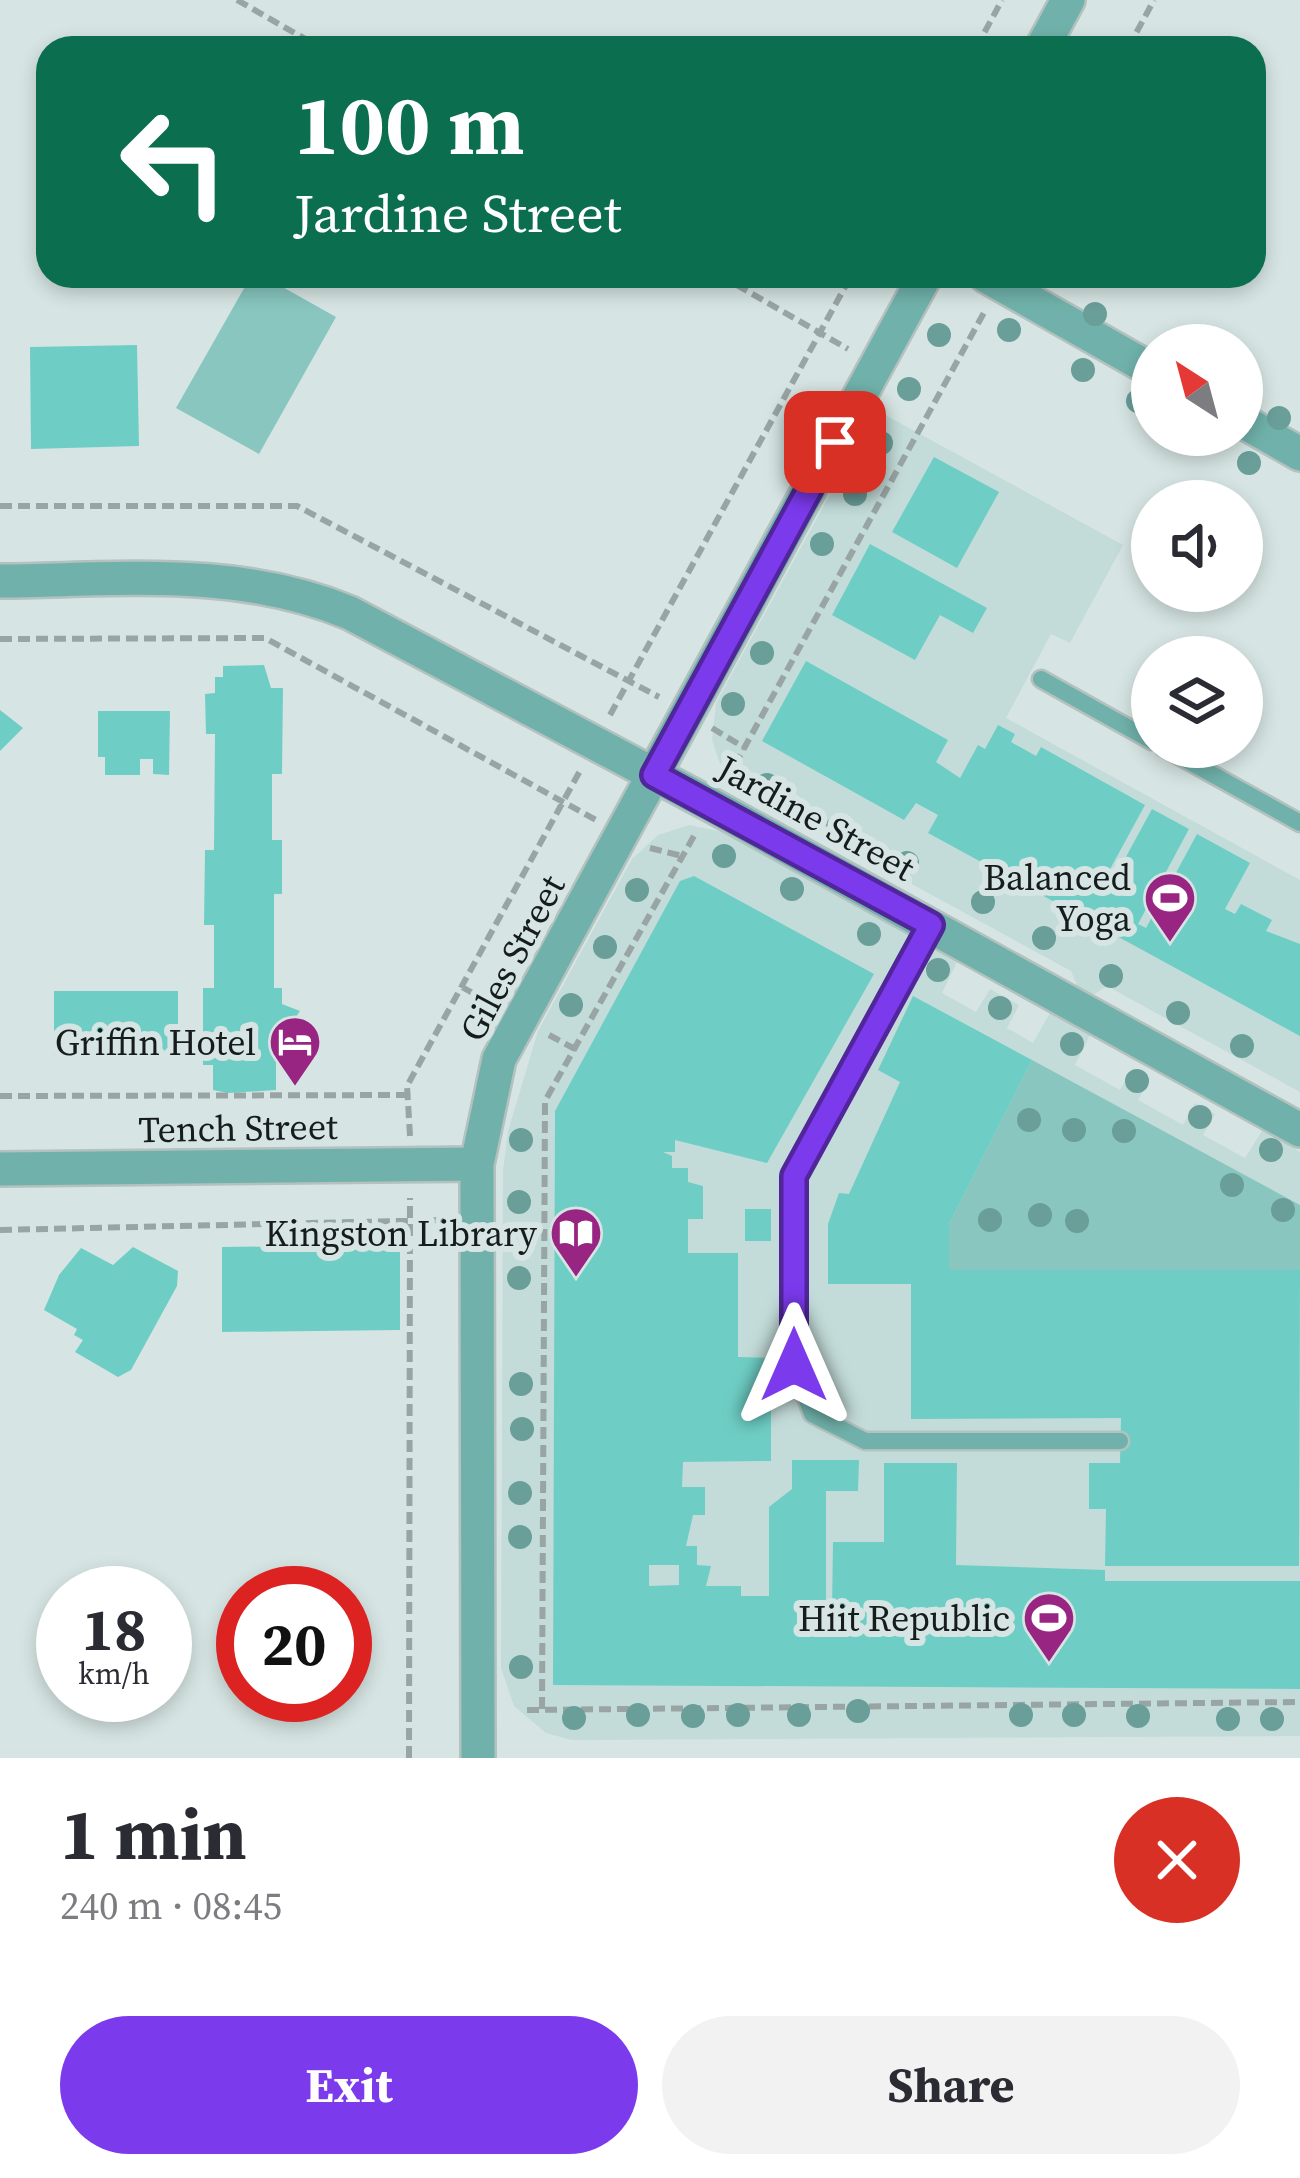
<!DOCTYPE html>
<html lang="en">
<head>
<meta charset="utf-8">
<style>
  :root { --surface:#fff; --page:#f2f2f3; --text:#2b2b33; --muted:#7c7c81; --accent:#7c3aed }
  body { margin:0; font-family:"Source Serif 4",serif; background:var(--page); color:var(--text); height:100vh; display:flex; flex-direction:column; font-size:45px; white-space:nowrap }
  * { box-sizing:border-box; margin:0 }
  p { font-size:39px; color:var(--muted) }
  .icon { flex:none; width:66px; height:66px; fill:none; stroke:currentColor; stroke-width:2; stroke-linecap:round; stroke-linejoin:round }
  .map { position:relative; height:1758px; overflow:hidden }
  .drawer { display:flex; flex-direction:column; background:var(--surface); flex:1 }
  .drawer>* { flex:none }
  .top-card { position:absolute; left:36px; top:36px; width:1230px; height:252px; border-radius:36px; box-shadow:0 6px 18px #0003; background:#0b6e4f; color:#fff; overflow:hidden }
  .needle { width:78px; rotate:324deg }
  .controls { position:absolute; left:1131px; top:324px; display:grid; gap:24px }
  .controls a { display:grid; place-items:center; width:132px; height:132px; border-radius:50%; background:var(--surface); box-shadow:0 6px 18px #0003; font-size:60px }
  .speed { position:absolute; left:36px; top:1566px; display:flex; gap:24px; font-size:60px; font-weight:700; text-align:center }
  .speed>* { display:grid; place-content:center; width:156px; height:156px; border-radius:50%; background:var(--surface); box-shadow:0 6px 18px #0003; line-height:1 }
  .speed small { font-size:30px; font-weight:400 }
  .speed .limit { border:18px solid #d22; background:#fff; color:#111 }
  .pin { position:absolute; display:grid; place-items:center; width:102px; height:102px; color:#fff; margin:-51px; border-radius:24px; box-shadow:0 6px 18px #0006 }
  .me { position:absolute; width:132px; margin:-66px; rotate:0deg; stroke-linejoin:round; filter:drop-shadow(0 0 9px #0008) }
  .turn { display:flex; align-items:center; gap:42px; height:252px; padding:0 60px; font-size:54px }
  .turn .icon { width:156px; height:156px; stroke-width:2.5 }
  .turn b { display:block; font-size:84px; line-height:102px }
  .round { display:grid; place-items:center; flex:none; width:126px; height:126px; border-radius:63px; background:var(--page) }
  .summary { display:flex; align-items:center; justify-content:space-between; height:204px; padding:0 60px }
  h1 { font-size:72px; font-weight:700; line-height:90px }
  .button { display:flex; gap:24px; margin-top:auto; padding:24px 60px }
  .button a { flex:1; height:138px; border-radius:72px; background:var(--accent); color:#fff; font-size:48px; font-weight:700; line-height:138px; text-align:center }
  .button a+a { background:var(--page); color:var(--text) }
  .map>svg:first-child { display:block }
</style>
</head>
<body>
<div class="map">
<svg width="1300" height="1758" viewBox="0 0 1300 1758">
  <rect width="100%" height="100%" fill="#d6e5e3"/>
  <!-- built -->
  <path fill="#c3dcd9" d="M876,410l247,135 -53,98 -19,-9 -45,84 294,162v212l-193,-106 -14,9 -16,-9 -6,-15 -321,-175 -27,-24 -11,-32 4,-37z
    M689,825l33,7 235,130 -15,31 34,19 14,-23 29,16 -12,23 26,15 18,-32 40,22 -16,32 45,25 13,-22 17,10 -12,22 45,25 12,-22 20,11 -12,21 42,23 18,-29 37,23v584l-728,4 -26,-7 -32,-27 -13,-38 2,-497 5,-40 30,-100 94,-172 26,-24z"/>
  <!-- green -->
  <path fill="#88c6bf" d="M251,276h12l73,41 -77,137 -83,-46z
    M1032,1060l268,145v79h-351v-60z"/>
  <!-- building -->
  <path fill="#6ecec5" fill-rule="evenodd" d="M137,345l2,101 -108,3 -1,-102z
    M934,457l65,35 -42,76 -65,-36z
    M870,544l117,64 -14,25 -33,-18 -25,45 -83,-45z
    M806,661l142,79 -12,22 24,16 18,-33 7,4 13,-24 17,9 -4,8 25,14 5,-9 104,58 -43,79 7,4 43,-79 37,20 -51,95 8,4 51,-94 53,29 -25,46 10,5 6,-10 31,16 -6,11 34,13v92l-372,-203 10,-18 -22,-12 -12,17 -142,-79z
    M264,665l7,23h12l-1,86h-10v66h10v54h-8v94h8v16l18,7 -19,28v16h-5v35l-48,3 -15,-3v-25h-10v-77h11v-63h-10l1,-75h9l1,-116h-9l-1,-40 10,-1v-16h8v-11z
    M0,710l23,18 -23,23z
    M98,711h72l-1,64 -16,-1v-15h-13v16h-35v-18h-7z
    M694,876l180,98 -107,189 -92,-23v12h-12l9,4v12h16v14l15,4v33h-15v34h50v104l33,1v103l-88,1 -1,25h23v28h-12l-7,31h11v19l14,1 -5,20h35v10h28v-89l23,-18v-29h67l-1,31h-32v120h6l1,-69h51v-79h73l-1,102 149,5v11h195v108l-747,-4 2,-574 125,-230zM649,1565h30v20l-30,1z
    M54,991h124v64h-124z
    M913,996l119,64 -83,164v46h351l-1,296h-194l1,-57h-17v-46h31l1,-45 -210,1v-135h-83v-60l11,-31 10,1 51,-112 -22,-12z
    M745,1209h26v32h-26z
    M400,1245v85l-178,2v-85z
    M133,1247l45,24 -1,15 -46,84 -13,7 -43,-25 8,-12 -9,-5 3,-6 -33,-19 15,-35 22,-27 32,17z"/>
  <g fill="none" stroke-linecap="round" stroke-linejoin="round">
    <!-- service casing -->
    <g stroke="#b3c1bf" stroke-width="21">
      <path id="service" d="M1041,679l111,62
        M1163,747l137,76
        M931,925l-137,251v189l18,49 53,27h255"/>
    </g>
    <!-- minor casing -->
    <g stroke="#b3c1bf" stroke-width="38">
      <path id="minor" d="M1042,48l26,-48
        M986,276l166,94
        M1242,421l58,33
        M0,581c120,-1 237,-15 350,32l363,193 587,324
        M0,1169l477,-5
        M478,1758l-1,-594 22,-105 426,-783"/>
    </g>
    <!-- path -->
    <path stroke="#99a5a4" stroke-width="6" stroke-dasharray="12 6" stroke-linecap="butt" d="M237,0l84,48
      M976,48l26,-48
      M1128,48l26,-48
      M721,276l127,73
      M0,506h297l362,191
      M0,639l265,-1 331,182
      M610,715l241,-439
      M712,728l33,20
      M726,781l260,-472
      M650,848l32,8
      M462,987l34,19
      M549,1035l26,14
      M0,1096l410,-1
      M410,1136l-3,-50 174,-317
      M0,1230l446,-10
      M542,1709l3,-608 150,-267
      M527,1710l773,-8
      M409,1758l1,-560"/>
    <!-- service -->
    <use href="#service" stroke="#70b2ab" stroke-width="16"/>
    <!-- minor -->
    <use href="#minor" stroke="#70b2ab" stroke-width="33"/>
  </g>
  <!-- trees -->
  <g fill="#6a9e99">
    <circle cx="1095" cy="314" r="12"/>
    <circle cx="1009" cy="330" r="12"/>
    <circle cx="939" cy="335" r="12"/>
    <circle cx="1083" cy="370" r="12"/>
    <circle cx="909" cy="389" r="12"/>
    <circle cx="1138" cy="401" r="12"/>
    <circle cx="1279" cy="418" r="12"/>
    <circle cx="881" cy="443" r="12"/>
    <circle cx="1249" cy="463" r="12"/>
    <circle cx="855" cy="494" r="12"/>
    <circle cx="822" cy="544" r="12"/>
    <circle cx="762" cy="653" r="12"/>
    <circle cx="733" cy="704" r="12"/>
    <circle cx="767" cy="785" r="12"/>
    <circle cx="838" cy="827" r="12"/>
    <circle cx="724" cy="856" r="12"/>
    <circle cx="907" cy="863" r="12"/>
    <circle cx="792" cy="889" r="12"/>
    <circle cx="637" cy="890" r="12"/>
    <circle cx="983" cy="902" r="12"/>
    <circle cx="869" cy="934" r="12"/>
    <circle cx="1044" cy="938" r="12"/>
    <circle cx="605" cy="947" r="12"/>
    <circle cx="938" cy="970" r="12"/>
    <circle cx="1111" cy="976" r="12"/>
    <circle cx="571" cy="1005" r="12"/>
    <circle cx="1000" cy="1008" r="12"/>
    <circle cx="1178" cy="1013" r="12"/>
    <circle cx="1072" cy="1044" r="12"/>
    <circle cx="1242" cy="1046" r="12"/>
    <circle cx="1137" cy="1081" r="12"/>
    <circle cx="1200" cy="1117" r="12"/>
    <circle cx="1029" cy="1120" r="12"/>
    <circle cx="1074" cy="1130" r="12"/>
    <circle cx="1124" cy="1131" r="12"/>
    <circle cx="521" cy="1140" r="12"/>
    <circle cx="1271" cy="1150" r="12"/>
    <circle cx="1232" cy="1185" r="12"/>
    <circle cx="519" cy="1202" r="12"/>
    <circle cx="1283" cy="1210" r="12"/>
    <circle cx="1040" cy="1215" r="12"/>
    <circle cx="990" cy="1220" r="12"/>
    <circle cx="1077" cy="1221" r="12"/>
    <circle cx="519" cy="1278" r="12"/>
    <circle cx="521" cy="1384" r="12"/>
    <circle cx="522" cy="1429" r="12"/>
    <circle cx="520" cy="1493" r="12"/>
    <circle cx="520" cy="1537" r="12"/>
    <circle cx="521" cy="1667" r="12"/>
    <circle cx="858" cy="1711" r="12"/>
    <circle cx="638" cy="1715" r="12"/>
    <circle cx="738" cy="1715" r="12"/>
    <circle cx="799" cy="1715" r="12"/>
    <circle cx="1021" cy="1715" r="12"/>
    <circle cx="1074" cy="1715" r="12"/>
    <circle cx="693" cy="1716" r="12"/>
    <circle cx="1138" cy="1716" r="12"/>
    <circle cx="574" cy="1718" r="12"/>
    <circle cx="1228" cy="1719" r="12"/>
    <circle cx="1272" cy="1719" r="12"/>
  </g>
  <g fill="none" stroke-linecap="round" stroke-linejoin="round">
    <!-- route casing -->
    <g stroke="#51269a" stroke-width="30">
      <path id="route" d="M794,1365v-189l137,-251 -277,-150 181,-333"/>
    </g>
    <!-- route -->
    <use href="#route" stroke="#7c3aed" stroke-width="21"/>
  </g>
  <!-- icons -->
  <defs>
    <g id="stadium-pin" transform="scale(2.7)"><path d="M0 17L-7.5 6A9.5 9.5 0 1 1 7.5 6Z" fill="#982582" stroke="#d6e5e3"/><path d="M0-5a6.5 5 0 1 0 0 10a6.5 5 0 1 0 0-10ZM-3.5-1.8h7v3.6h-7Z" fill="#fff"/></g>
    <g id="hotel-pin" transform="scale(2.7)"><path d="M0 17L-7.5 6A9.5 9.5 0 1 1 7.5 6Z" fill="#982582" stroke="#d6e5e3"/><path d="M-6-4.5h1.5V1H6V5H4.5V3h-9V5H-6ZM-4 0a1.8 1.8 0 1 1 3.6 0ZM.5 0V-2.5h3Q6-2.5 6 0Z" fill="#fff"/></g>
    <g id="library-pin" transform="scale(2.7)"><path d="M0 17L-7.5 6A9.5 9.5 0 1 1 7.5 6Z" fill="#982582" stroke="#d6e5e3"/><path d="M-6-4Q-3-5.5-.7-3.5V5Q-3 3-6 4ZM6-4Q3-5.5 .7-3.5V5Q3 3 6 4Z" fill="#fff"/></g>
  </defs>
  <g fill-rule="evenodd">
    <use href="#stadium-pin" x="1170" y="898"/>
    <use href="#hotel-pin" x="295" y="1042"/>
    <use href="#library-pin" x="576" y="1233"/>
    <use href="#stadium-pin" x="1049" y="1618"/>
  </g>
  <g text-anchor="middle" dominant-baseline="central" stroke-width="12" stroke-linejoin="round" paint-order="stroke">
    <!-- street labels -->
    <g font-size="36" fill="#161c1b" stroke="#d6e5e3">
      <text transform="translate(816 818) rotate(29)">Jardine Street</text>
      <text transform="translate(512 958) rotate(-62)">Giles Street</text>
      <text transform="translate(238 1128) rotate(-1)">Tench Street</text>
    </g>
    <!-- poi labels -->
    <g font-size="36" fill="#161c1b" stroke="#d6e5e3" text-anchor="end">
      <text x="1131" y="877">Balanced<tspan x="1131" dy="41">Yoga</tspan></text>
      <text x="256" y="1042">Griffin Hotel</text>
      <text x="537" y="1233">Kingston Library</text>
      <text x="1010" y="1618">Hiit Republic</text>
    </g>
  </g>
</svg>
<div class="controls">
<a><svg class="needle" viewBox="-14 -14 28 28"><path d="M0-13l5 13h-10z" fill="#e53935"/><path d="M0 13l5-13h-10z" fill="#7c7c81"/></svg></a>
<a><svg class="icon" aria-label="sound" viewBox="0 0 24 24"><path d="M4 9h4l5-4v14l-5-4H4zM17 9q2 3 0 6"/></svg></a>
<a><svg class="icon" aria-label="layers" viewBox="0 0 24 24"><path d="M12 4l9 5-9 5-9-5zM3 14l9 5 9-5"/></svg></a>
</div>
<div class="speed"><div>18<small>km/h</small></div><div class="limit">20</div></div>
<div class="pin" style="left:835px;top:442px;background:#d93025"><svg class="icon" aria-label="arrive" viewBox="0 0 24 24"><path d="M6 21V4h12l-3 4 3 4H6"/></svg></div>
<svg class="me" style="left:794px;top:1365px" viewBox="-20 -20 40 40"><path d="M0-17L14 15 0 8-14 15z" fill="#7c3aed" stroke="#fff" stroke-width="4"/></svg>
<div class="top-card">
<div class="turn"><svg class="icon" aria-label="left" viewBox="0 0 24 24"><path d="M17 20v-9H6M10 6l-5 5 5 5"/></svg><div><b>100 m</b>Jardine Street</div></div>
</div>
</div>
<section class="drawer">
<div class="summary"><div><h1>1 min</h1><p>240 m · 08:45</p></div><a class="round" style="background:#d93025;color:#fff"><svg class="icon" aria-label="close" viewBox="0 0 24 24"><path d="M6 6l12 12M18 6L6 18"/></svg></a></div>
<div class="button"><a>Exit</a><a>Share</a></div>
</section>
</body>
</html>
